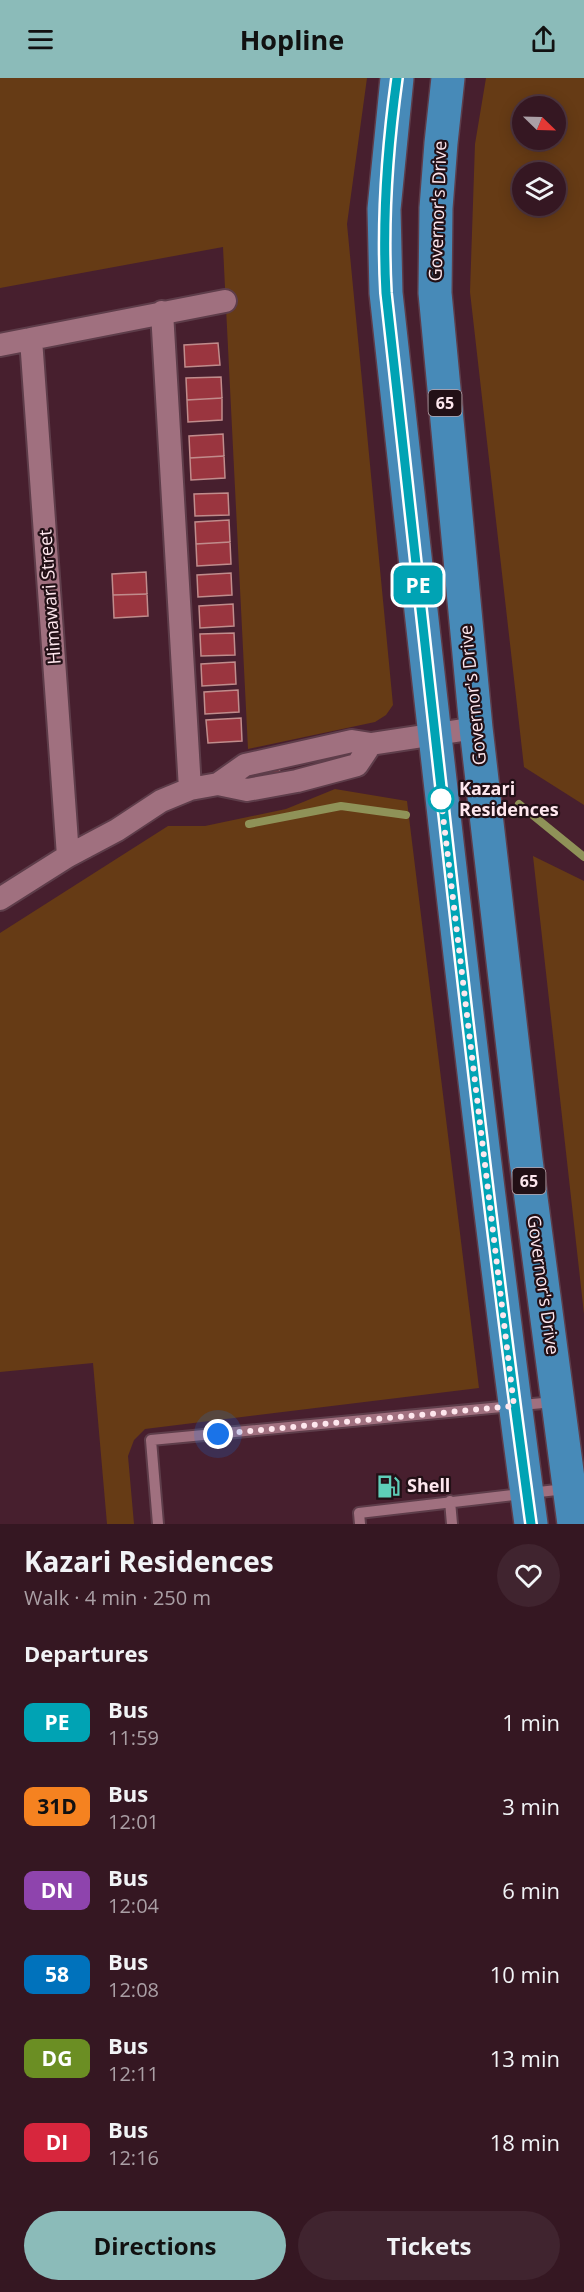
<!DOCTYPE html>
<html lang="en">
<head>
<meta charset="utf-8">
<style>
  :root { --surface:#351722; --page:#40242f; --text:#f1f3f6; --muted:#aa9fa5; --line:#4f3640; --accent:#8bbbb9 }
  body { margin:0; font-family:"Open Sans",sans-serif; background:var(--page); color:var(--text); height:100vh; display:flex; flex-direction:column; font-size:22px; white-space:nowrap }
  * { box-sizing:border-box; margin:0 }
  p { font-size:20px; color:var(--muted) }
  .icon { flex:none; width:33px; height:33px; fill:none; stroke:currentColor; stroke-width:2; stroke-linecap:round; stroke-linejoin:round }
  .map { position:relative; height:1446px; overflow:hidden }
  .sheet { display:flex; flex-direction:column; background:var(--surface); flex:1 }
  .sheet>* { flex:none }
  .badge { padding:0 12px; border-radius:9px; font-size:21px; line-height:39px }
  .needle { width:39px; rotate:113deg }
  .buttons { position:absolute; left:512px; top:18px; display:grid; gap:12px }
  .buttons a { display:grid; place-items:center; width:54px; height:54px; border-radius:50%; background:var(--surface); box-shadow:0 3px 15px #0003,0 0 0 2px var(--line); font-size:30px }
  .you { position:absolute; width:30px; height:30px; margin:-15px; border:4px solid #fff; border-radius:50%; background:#1a73e8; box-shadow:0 0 0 9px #1a73e833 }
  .map>.badge { position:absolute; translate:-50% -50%; box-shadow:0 0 0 3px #fff }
  h2 { padding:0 24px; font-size:22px; line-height:54px }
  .round { display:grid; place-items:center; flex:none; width:63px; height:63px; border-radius:32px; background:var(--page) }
  .overview { display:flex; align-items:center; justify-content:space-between; height:102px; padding:0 24px }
  h1 { font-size:28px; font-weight:700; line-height:45px }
  .cta { display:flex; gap:12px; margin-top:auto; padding:12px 24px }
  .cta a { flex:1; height:69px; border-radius:36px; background:var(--accent); color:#111; font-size:24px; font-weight:700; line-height:69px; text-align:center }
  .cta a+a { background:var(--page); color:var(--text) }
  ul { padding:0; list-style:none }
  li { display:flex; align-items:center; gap:18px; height:84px; padding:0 24px }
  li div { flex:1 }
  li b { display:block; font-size:22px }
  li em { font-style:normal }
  li .badge { min-width:66px; font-weight:700; text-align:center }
  header { display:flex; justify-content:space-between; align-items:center; height:78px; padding:0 24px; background:var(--accent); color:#111; font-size:27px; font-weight:700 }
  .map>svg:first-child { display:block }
  .green { fill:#663b15; fill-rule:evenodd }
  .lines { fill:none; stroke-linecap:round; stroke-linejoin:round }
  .stream { stroke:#8f9258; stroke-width:8 }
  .building { fill:#9a353f; stroke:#c08c8c; stroke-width:1.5 }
  .service-casing { stroke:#5e3d4a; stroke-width:14 }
  .minor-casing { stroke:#5e3d4a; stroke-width:26 }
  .primary-casing { stroke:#5e3d4a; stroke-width:36 }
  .service { stroke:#a0707f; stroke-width:10 }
  .minor { stroke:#a0707f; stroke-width:22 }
  .primary { stroke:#478ab8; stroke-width:33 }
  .line-casing { stroke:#fff; stroke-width:14 }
  .line { stroke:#00a3b4; stroke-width:9 }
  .walk { stroke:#fee7ee; stroke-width:6; stroke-dasharray:0 10.8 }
  .stop-dot { fill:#fff; stroke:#00a3b4; stroke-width:3 }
  .labels { text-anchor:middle; stroke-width:4.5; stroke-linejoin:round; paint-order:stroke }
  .shield { fill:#221016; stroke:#bca6ad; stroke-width:1.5 }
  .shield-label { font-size:16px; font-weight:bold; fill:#fee7ee }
  .street-label { font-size:18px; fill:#fee7ee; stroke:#221016 }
  .stop-label { font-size:18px; font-weight:bold; fill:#fee7ee; stroke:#221016; text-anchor:start }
  .poi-label { font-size:18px; font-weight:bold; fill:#fee7ee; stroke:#221016; text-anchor:start }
</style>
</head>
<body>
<header><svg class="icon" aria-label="menu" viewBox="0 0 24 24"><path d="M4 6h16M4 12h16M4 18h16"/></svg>Hopline<svg class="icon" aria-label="share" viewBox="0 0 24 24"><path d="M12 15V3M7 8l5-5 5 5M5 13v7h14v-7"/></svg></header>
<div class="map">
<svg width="584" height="1446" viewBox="0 0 584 1446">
  <rect width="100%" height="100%" fill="#471f2e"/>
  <path class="green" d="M0,0H367L347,146L393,627L386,637L375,644L248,671L223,169L0,210Z
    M486,0H584V727L524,689L470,214L475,66ZM555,28V62H522V28ZM555,94V128H522V94Z
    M335,711L407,723L479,1310L145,1351L134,1362L128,1378L134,1446H107L93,1285L0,1294V855L168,748H205L286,731Z
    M533,778L584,803V1236Z"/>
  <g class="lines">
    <path class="stream" d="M519,726L584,779
      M249,746L341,728L406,737"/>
  </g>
  <path class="building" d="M218,265L220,287L185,289L184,267Z
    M221,299L222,320L187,322L186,300Z
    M222,320V342L188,344L187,322Z
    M223,356L224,378L190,380L189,358Z
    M224,378L225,400L191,402L190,380Z
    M228,415L229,437L195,438L194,416Z
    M229,442L230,464L196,466L195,444Z
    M230,464L231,486L197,488L196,466Z
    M146,494L147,516L113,517L112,496Z
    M231,495L232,517L198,519L197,497Z
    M147,516L148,538L114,540L113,517Z
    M233,526L234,548L200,550L199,528Z
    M234,555L235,577L201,578L200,556Z
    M235,584L236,606L202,608L201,586Z
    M238,612L239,634L205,636L204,614Z
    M241,640L242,663L208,665L206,642Z
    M279,690L281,700L263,703L261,693Z"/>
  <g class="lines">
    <defs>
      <path id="service" d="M450,1423L452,1446
        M158,1446L151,1362L554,1324
        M360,1446L359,1435L565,1411"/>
      <path id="minor" d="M162,234L190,711
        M31,261L68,778
        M0,267L225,223
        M218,706L245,687L352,663L371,666L476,650
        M0,821L68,778L117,752L161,723L190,711L218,706L247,712L297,703L357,687L371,666"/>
      <path id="primary" d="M397,0L384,131L386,215C431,626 476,1037 531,1446
        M448,0L441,65L436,130L435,215L476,650L526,1082L574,1446"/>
    </defs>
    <use href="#service" class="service-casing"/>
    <use href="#minor" class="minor-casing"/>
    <use href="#primary" class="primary-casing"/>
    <use href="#service" class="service"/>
    <use href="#minor" class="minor"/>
    <use href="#primary" class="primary"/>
  </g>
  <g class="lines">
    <defs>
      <path id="line" d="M397,0C387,72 382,143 386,215C432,626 475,1037 531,1446"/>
    </defs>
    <use href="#line" class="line-casing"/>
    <use href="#line" class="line"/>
    <path class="walk" d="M218,1356L514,1328L441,721"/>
  </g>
  <defs>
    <symbol id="fuel-bare" viewBox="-9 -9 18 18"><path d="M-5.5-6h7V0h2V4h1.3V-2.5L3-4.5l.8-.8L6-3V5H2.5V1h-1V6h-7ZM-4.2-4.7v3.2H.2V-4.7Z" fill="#5eceb8" stroke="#221016" stroke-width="2.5" paint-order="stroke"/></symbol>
  </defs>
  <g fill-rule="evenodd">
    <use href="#fuel-bare" x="372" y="1392" width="33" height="33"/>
  </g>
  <circle class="stop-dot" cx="441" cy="721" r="12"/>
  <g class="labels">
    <g class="shield">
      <rect x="428.5" y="312" width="33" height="26" rx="4.5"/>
      <rect x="512.5" y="1090" width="33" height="26" rx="4.5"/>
    </g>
    <g class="shield-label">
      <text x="445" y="331">65</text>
      <text x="529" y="1109">65</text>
    </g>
    <g class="street-label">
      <text transform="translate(438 133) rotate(-88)" y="6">Governor's Drive</text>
      <text transform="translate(50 519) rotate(-94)" y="6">Himawari Street</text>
      <text transform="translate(473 617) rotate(-96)" y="6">Governor's Drive</text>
      <text transform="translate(543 1207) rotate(82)" y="6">Governor's Drive</text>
    </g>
    <g class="stop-label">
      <text x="459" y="717">Kazari<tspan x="459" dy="21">Residences</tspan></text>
    </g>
    <g class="poi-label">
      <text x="407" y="1414">Shell</text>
    </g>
  </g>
</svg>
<div class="buttons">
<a><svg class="needle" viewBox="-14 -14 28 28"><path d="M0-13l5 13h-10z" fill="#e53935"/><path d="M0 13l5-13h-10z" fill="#aa9fa5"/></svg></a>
<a><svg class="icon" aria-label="layers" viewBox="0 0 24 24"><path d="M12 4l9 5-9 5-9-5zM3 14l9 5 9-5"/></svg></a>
</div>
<div class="you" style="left:218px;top:1356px"></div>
<b class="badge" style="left:418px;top:507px;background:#00a3b4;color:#fff">PE</b>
</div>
<section class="sheet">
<div class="overview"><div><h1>Kazari Residences</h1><p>Walk · 4 min · 250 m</p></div><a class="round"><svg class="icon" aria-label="heart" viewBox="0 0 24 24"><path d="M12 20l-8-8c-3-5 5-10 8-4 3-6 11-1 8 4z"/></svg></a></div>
<h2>Departures</h2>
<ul>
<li><span class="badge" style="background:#00a3b4;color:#fff">PE</span><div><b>Bus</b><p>11:59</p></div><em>1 min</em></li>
<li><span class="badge" style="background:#f58220;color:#111">31D</span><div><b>Bus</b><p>12:01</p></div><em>3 min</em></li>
<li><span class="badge" style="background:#8e44ad;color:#fff">DN</span><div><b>Bus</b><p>12:04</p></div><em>6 min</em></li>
<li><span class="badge" style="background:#0072bc;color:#fff">58</span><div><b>Bus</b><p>12:08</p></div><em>10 min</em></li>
<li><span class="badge" style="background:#6b8e23;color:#fff">DG</span><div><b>Bus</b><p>12:11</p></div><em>13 min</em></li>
<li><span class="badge" style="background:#d7263d;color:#fff">DI</span><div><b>Bus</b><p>12:16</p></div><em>18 min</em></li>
</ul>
<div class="cta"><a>Directions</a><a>Tickets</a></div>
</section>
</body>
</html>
